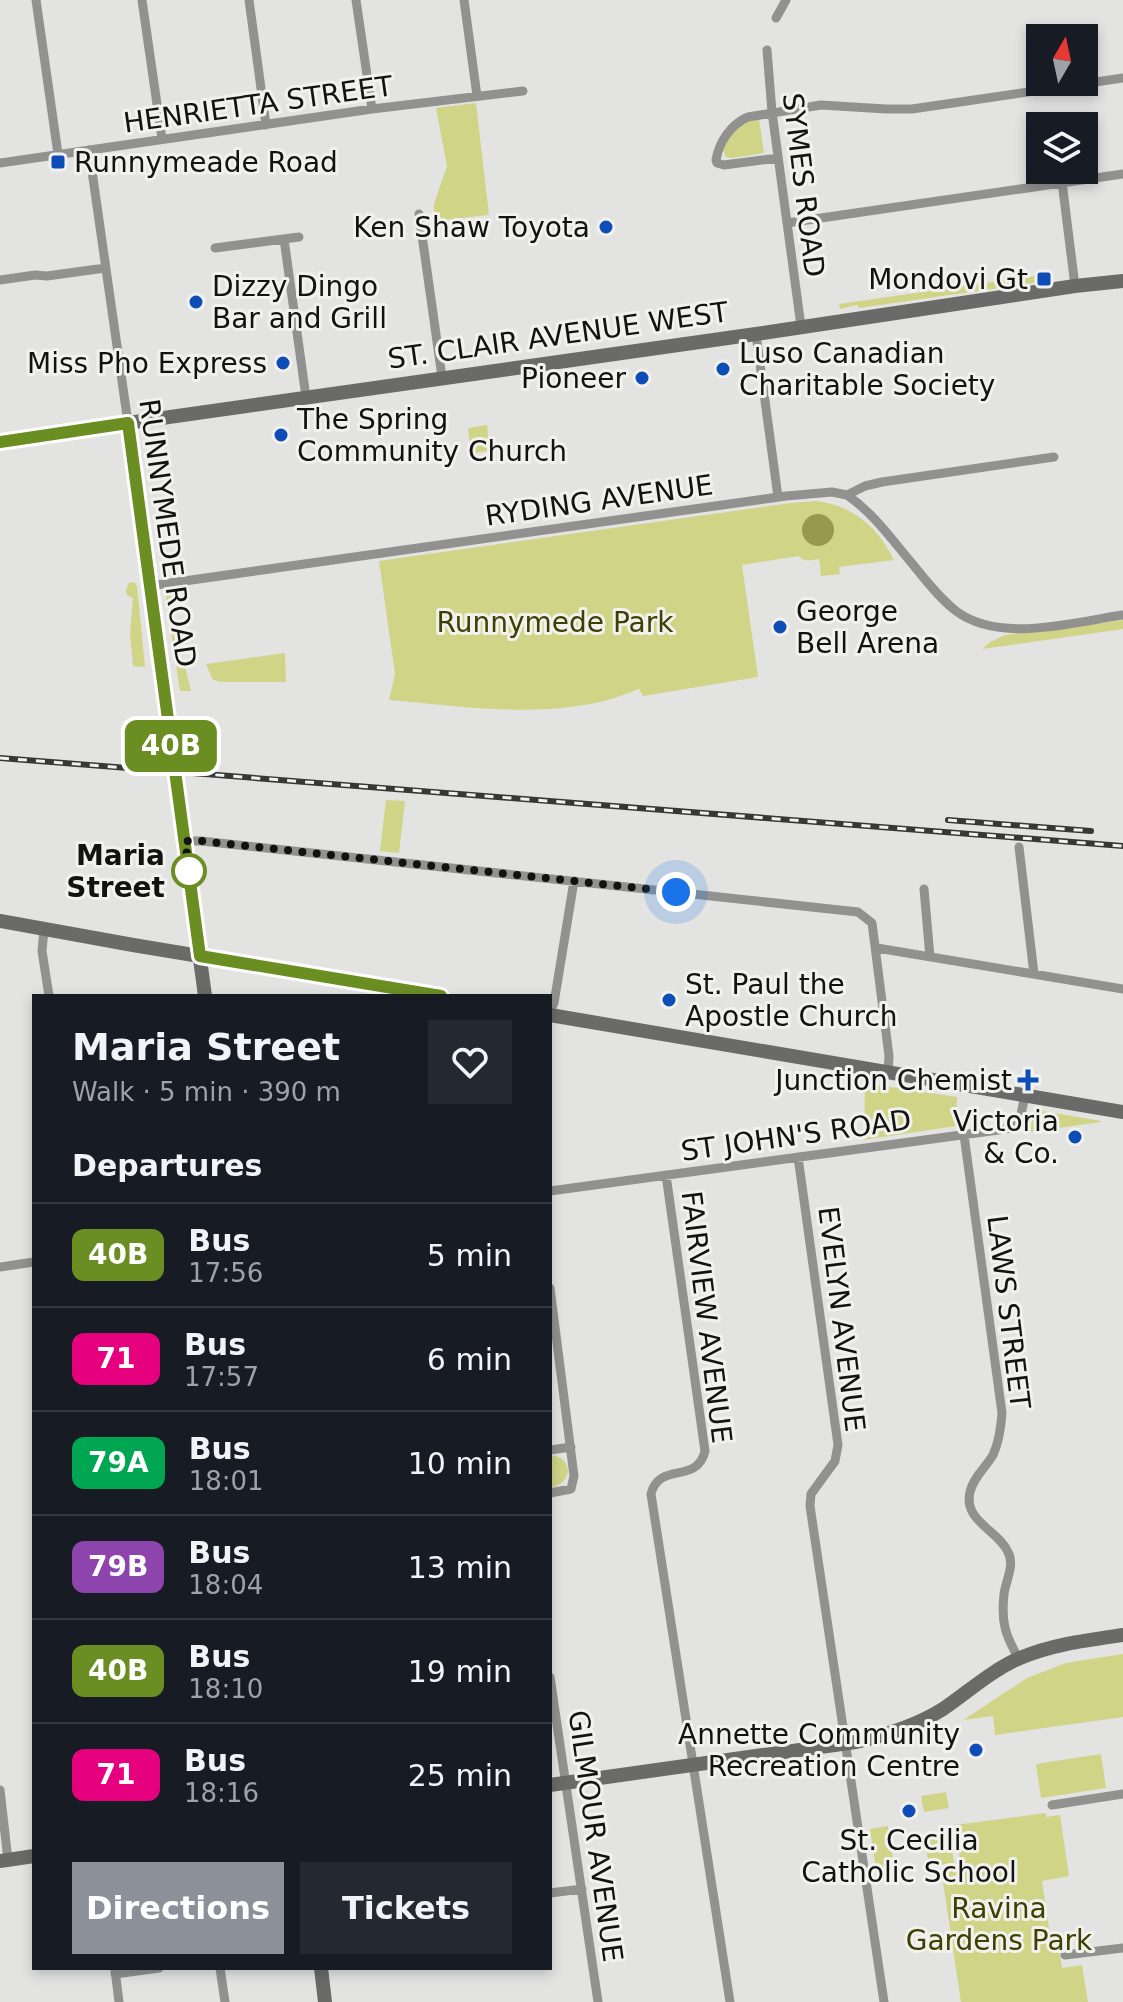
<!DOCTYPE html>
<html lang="en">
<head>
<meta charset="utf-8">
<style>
  :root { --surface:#171b24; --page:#242831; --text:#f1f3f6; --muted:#9ea1a6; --line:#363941; --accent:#8c9099 }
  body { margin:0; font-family:"DejaVu Sans",sans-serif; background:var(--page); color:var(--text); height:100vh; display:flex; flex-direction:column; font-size:30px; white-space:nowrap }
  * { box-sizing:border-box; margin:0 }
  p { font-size:26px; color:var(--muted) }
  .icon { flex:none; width:44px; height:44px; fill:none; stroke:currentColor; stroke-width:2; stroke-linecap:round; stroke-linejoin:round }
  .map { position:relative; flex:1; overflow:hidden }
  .details { position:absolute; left:32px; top:994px; width:520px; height:976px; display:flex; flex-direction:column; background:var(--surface); border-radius:0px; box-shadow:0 4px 12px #0003 }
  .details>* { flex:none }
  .badge { padding:0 16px; border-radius:12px; font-size:28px; line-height:52px }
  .needle { width:52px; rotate:9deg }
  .tools { position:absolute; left:1026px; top:24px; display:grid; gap:16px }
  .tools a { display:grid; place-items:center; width:72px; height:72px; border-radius:0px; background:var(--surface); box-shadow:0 4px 12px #0003; font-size:40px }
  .you { position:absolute; width:40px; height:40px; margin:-20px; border:6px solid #fff; border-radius:50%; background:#1a73e8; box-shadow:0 0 0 12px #1a73e833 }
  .map>.badge { position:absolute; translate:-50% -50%; box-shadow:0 0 0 4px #fff }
  h2 { padding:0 40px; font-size:30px; line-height:72px }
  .round { display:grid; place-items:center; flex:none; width:84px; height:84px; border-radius:0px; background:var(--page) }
  .overview { display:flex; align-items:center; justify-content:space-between; height:136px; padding:0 40px }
  h1 { font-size:38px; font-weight:700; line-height:60px }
  .cta { display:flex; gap:16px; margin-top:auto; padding:16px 40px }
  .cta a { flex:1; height:92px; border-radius:0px; background:var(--accent); color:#fff; font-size:32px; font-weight:700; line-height:92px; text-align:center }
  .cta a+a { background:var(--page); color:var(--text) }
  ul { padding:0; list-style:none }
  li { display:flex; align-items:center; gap:24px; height:104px; padding:0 40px; border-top:2px solid var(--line) }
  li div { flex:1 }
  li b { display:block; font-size:30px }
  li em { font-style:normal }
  li .badge { min-width:88px; font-weight:700; text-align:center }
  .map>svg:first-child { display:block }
  .green { fill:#d0d487 }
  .water { fill:#979a4e }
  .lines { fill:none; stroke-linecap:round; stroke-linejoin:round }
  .secondary-tunnel { stroke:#c4c4c2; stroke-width:14; stroke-dasharray:14 7; stroke-linecap:butt }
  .street { stroke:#919190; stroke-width:9 }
  .secondary { stroke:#6a6a68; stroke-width:14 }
  .rail-casing { stroke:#373836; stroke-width:6 }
  .rail { stroke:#f1f1ee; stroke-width:3; stroke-dasharray:9; stroke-linecap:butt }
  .line-casing { stroke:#fff; stroke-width:18 }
  .line { stroke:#6b8e23; stroke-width:12 }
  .walk { stroke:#121211; stroke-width:8; stroke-dasharray:0 14.4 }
  .poi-dot { fill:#0e4db8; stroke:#f1f1ee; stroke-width:3 }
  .stop-dot { fill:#fff; stroke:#6b8e23; stroke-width:4 }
  .labels { text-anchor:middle; stroke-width:6; stroke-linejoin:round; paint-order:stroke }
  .street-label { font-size:28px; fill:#121211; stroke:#f1f1ee }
  .poi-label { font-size:28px; fill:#121211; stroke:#f1f1ee; text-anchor:end }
  .park-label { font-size:28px; fill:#3e3f01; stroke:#f1f1ee }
  .stop-label { font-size:28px; font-weight:bold; fill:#121211; stroke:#f1f1ee; text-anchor:end }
</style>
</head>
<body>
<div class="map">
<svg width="1123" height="2002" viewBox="0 0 1123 2002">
  <rect width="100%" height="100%" fill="#e3e4e1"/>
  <path class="green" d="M476,103L489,215L434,221V204L447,166L436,108Z
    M759,119L764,153L732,158L726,157L723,149C733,130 739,123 759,119Z
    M1040,275V282L859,308L857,305L840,309L839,304Z
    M487,425L490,451L471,453L468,428Z
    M816,501C852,505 878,527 894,560L839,567L840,574L821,576L819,559C811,560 804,563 799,556L742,565L758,677L643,696L639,689C627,693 616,698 604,701C535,718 459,706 389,700L395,674L379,561L791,503Z
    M130,582L135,583L137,586L145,667L133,666L130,634L133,598L128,596L126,592L128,584Z
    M171,593L178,651L185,666L191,691H180L166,599L167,595Z
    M1123,620V629L982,649L990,642L1005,635Z
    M285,653L286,682H221L213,680L206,664Z
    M386,800L405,801L399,853L380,851Z
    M865,1083L957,1097L956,1126L864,1140Z
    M1037,1110L1101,1121V1122L1030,1132L1033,1112Z
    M550,1455C575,1458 573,1483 550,1488Z
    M1123,1654V1717L995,1735L993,1716L963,1720L1027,1678L1066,1663Z
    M1101,1754L1106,1788L1041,1798L1036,1764Z
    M946,1792L949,1808L924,1812L921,1796Z
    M1046,1813V1817L1060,1815L1069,1876L1042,1881L1051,1942L1058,1941L1062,1968L1082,1965L1088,2002H961L941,1869L961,1866L955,1825Z
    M888,1826L894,1866L876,1869L870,1829Z
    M950,1836L954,1863L929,1866L925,1840Z"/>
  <path class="water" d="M802 530a16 16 0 1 1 32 0a16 16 0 1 1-32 0Z"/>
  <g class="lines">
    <path class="secondary-tunnel" d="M163,686L176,781"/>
    <path class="street" d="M36,0L58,154
      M142,0L162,139
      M249,0L266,125
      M356,0L372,109
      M464,0L477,96
      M776,18L786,0
      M767,50L772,112L801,326
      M89,150L128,423
      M778,158L724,165L717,163L716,160C719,142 731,124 748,117L821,105L886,109H912L1123,78
      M0,163L372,109L523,91
      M1062,182L1075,286
      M419,214L442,377
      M787,223L1123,174
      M284,239L306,397
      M215,248L299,237
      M0,280L35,275L47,276L105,268
      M756,334L778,497
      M847,495C873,513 890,537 910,561C924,578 938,597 956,611C1000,644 1073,622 1123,615
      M149,586L786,496L832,492L847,495L865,486L882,482L1054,457
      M185,841H201L858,912L872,923L889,1056L888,1073
      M1019,847L1034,974
      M924,889L930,957
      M44,929L42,951L49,996
      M877,948L1123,989
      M550,1010L554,1003L574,881
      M964,1135L1002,1413C1001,1427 999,1442 993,1455C986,1467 973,1478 970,1492C963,1521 998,1530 1008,1552C1015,1565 1006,1580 1004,1594C1001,1622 1005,1635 1019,1659
      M798,1157L838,1445L835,1461L811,1494L810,1506L884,2002
      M666,1175L705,1451C697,1485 659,1461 651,1494L730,2002
      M550,1191L1013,1128L1019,1123L1025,1096
      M0,1267L34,1262
      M550,1288L574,1476L571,1489L550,1493
      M550,1450L571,1447
      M550,1677L598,2002
      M0,1790L8,1860
      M1052,1805L1123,1794
      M550,1893L582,1889
      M1065,1955L1123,1948
      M220,1968L225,2002
      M115,1970L119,2002
      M115,1974L159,1968"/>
    <path class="secondary" d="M128,423L163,686
      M0,441L756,334L1075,286L1123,281
      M176,781L205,996
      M0,921L133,945L441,996
      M550,1015L1123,1112
      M550,1785L856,1742C887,1735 916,1726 943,1709C968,1692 992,1670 1020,1658C1053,1644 1088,1640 1123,1635
      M0,1861L34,1856
      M321,1968L325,2002"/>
    <defs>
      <path id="rail" d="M0,758L1123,846
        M948,820L1091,831"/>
    </defs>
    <use href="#rail" class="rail-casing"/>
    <use href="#rail" class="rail"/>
  </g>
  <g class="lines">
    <defs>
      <path id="line" d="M0,442L128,423L200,956L441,996"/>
    </defs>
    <use href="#line" class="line-casing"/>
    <use href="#line" class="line"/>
    <path class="walk" d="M189,871L190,876L185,841H201L676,892"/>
  </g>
  <g class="poi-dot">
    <rect x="50" y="154" width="16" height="16" rx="4"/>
    <circle cx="606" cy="227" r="8"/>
    <rect x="1036" y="271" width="16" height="16" rx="4"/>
    <circle cx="196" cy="302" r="8"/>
    <circle cx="283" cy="363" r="8"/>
    <circle cx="723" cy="369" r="8"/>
    <circle cx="642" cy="378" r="8"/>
    <circle cx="281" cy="435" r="8"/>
    <circle cx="780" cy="627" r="8"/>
    <circle cx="669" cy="1000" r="8"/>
    <path d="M1024 1068h8v8h8v8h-8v8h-8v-8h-8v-8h8z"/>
    <circle cx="1075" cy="1137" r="8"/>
    <circle cx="976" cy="1750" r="8"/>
    <circle cx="909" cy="1811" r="8"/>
  </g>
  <circle class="stop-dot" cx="189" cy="871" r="16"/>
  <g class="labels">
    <g class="street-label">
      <text transform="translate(258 104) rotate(-8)" y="10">HENRIETTA STREET</text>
      <text transform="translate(804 185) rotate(83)" y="10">SYMES ROAD</text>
      <text transform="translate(558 335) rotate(-8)" y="10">ST. CLAIR AVENUE WEST</text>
      <text transform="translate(599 500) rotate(-8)" y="10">RYDING AVENUE</text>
      <text transform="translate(168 533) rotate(82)" y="10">RUNNYMEDE ROAD</text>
      <text transform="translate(796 1135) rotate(-8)" y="10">ST JOHN'S ROAD</text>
      <text transform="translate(1009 1312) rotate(83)" y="10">LAWS STREET</text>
      <text transform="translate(707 1317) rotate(83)" y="10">FAIRVIEW AVENUE</text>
      <text transform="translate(842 1319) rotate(83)" y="10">EVELYN AVENUE</text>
      <text transform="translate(596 1836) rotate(82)" y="10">GILMOUR AVENUE</text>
    </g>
    <g class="poi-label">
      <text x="74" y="172" text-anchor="start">Runnymeade Road</text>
      <text x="590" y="237">Ken Shaw Toyota</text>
      <text x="1028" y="289">Mondovi Gt</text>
      <text x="212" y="296" text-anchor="start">Dizzy Dingo<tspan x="212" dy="32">Bar and Grill</tspan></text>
      <text x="739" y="363" text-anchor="start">Luso Canadian<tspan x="739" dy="32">Charitable Society</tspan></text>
      <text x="267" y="373">Miss Pho Express</text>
      <text x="626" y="388">Pioneer</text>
      <text x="297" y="429" text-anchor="start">The Spring<tspan x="297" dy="32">Community Church</tspan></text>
      <text x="796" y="621" text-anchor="start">George<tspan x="796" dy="32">Bell Arena</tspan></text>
      <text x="685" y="994" text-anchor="start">St. Paul the<tspan x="685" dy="32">Apostle Church</tspan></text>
      <text x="1012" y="1090">Junction Chemist</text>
      <text x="1059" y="1131">Victoria<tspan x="1059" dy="32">&amp; Co.</tspan></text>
      <text x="960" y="1744">Annette Community<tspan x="960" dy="32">Recreation Centre</tspan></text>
      <text x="909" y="1850" text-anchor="middle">St. Cecilia<tspan x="909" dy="32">Catholic School</tspan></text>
    </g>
    <g class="park-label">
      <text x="555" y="632">Runnymede Park</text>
      <text x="999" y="1918">Ravina<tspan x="999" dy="32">Gardens Park</tspan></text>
    </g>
    <g class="stop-label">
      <text x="165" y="865">Maria<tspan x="165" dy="32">Street</tspan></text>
    </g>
  </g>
</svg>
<div class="tools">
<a><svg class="needle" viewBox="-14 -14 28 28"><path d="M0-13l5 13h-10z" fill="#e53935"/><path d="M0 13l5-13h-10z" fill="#9ea1a6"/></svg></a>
<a><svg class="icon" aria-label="layers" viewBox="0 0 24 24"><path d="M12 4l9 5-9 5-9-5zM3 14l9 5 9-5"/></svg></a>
</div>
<div class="you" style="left:676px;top:892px"></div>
<b class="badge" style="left:171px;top:746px;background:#6b8e23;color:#fff">40B</b>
<section class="details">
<div class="overview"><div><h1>Maria Street</h1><p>Walk · 5 min · 390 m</p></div><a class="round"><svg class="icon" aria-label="heart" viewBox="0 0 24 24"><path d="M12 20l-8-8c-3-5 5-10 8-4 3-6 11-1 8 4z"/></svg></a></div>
<h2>Departures</h2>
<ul>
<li><span class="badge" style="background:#6b8e23;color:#fff">40B</span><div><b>Bus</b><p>17:56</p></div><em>5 min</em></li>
<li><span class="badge" style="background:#e6007e;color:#fff">71</span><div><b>Bus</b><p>17:57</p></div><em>6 min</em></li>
<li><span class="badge" style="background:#00a651;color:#fff">79A</span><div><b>Bus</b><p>18:01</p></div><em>10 min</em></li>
<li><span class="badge" style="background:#8e44ad;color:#fff">79B</span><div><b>Bus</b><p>18:04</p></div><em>13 min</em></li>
<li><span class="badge" style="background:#6b8e23;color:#fff">40B</span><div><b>Bus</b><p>18:10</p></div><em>19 min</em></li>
<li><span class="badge" style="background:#e6007e;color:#fff">71</span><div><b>Bus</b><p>18:16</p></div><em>25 min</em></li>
</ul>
<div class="cta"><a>Directions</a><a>Tickets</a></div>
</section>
</div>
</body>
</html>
